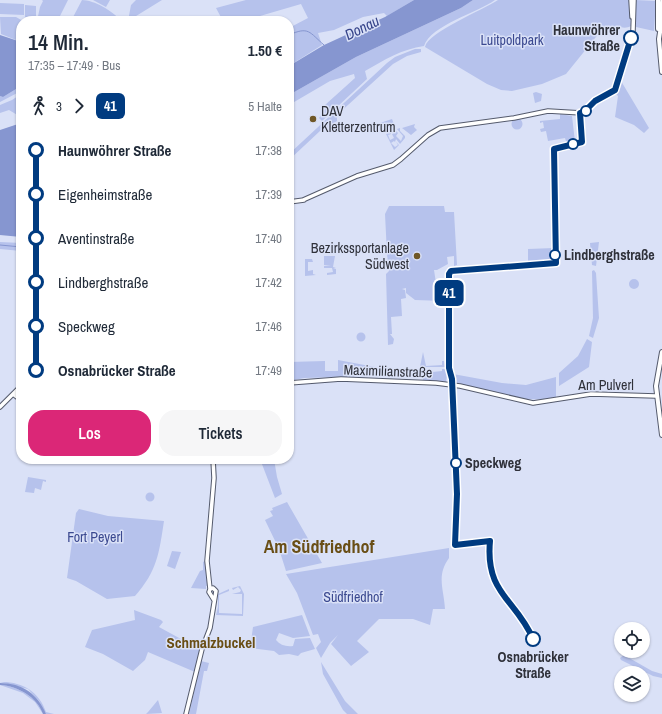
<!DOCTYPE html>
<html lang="de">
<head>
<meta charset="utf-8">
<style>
  :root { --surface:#fff; --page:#f6f6f7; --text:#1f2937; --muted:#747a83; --accent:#db2777 }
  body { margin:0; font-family:"Archivo Narrow",sans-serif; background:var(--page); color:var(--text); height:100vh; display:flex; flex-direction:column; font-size:15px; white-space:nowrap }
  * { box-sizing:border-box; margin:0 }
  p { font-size:13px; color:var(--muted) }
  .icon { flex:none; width:22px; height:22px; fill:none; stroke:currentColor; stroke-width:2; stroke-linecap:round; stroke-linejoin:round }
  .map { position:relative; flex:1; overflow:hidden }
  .details { position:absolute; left:16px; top:16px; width:278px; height:448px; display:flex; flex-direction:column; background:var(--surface); border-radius:16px; box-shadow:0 1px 3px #0004 }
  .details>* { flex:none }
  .badge { padding:0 8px; border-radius:6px; font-size:14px; line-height:26px }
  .buttons { position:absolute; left:614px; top:622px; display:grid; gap:8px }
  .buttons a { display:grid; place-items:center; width:36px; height:36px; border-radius:50%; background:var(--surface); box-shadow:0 1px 3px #0004; font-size:20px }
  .map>.badge { position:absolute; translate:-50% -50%; box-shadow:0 0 0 2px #fff }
  .legs { display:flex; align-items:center; gap:6px; height:44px; padding:0 12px; font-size:13px }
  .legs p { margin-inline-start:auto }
  .headline { display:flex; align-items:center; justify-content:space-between; height:68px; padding:0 12px }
  h1 { font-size:22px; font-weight:600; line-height:30px }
  .action { display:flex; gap:8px; margin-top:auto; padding:8px 12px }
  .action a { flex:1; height:46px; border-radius:16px; background:var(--accent); color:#fff; font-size:16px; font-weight:600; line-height:46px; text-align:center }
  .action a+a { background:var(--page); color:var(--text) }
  ul { padding:0 12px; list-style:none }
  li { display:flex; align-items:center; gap:14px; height:44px; font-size:15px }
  li i { display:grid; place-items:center; width:6px; height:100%; margin:0 5px; background:currentColor }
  li i::after { content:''; width:10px; height:10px; margin:-5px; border:3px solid; border-radius:50%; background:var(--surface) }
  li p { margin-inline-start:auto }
  li:first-child i { background:linear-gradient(#0000 50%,currentColor 0) }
  li:last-child i { background:linear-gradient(currentColor 50%,#0000 0) }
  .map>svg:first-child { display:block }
  .green { fill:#b6c2ec }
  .water { fill:#8696d0 }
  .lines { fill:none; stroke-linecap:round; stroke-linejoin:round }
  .stream { stroke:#8696d0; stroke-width:1 }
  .secondary-casing { stroke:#545a6c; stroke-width:5.5 }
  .primary-casing { stroke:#545a6c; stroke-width:6 }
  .secondary { stroke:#fff; stroke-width:3.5 }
  .primary { stroke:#fff; stroke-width:4 }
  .line-1-casing { stroke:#fff; stroke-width:9 }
  .line-1 { stroke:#003b80; stroke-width:6 }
  .stop-1-dot { fill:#fff; stroke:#003b80; stroke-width:2 }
  .poi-dot { fill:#6f5727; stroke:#dae1f7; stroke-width:1.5 }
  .labels { text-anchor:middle; stroke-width:3; stroke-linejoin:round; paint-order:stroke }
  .stop-label { font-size:14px; font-weight:bold; fill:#2f313a; stroke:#dae1f7; text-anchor:start }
  .park-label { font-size:14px; fill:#3b4990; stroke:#dae1f7 }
  .poi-label { font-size:14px; fill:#2f313a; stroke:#dae1f7; text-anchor:start }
  .street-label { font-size:14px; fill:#2f313a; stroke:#dae1f7 }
  .water-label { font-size:15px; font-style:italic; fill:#36448a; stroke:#dae1f7 }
  .neighbourhood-label { font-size:15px; font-weight:bold; fill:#694e15; stroke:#dae1f7 }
  .district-label { font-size:18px; font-weight:bold; fill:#694e15; stroke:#dae1f7 }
</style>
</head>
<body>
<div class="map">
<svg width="662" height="714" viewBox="0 0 662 714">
  <rect width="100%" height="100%" fill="#dae1f7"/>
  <path class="green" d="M42,0H68L59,18L37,21L40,7L43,1Z
    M82,0C94,0 113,11 121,21H71Z
    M93,0H110L106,7Z
    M136,0H162L128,21L131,5Z
    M246,0H414L387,16L384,13L363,17L334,30L318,33L322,45L289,66V28L308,18L301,4L260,16L263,21H223L216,8Z
    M473,0H495C477,13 431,25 424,46C402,49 384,60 365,71L367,79L322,121L319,118L325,109V105L355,78L354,74L330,81L289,105V95L356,57L461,8Z
    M498,0H629L631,26C623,31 613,23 604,27L566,74L542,84L512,91L501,90L487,84L425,47C428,32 483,10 498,0Z
    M635,0L656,1L654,31L636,27Z
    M0,3L24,4V15L0,14Z
    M25,5L36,6V17H25Z
    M0,17H16L23,21H21V42L1,34Z
    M415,49H421V52L407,56L393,64L337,115V121L320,131L289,160V154L387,63L395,57Z
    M621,81L649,128L644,133L634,125L615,117L618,96L615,93L620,86Z
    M21,86V91L0,102V96L3,97Z
    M536,92L542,94L541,101L535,103L533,93Z
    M21,94V115L19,116L9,110L0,113V105L12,100Z
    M560,114L572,116L575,142L567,145L565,138L548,141L546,131L541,132L540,129L544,128L543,122L540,123V121L560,119Z
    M511.5 124a5.5 5.5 0 1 1 11 0a5.5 5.5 0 1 1-11 0Z
    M392,119L395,127L380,132L377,124Z
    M415,124L414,127L417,130L411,135L402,128Z
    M400,128V131L405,136V138L400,144L396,139L395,142L394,141L391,143L395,147L398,145L396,142L399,145L394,150L386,134L391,132V134L388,135L390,140L394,138L392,134L396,131L398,133L396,136L401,141L403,136L397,129Z
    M389,206H444L445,212H454L457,265L454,266V256L447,257L448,264L437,270H434L438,296L442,300L446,298V273H448V298L445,301L415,300L406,293V288L402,289L405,290L406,298L401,299L402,316L391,317L392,334H390L394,339L393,344L388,345L386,274L389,271L387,254L385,214Z
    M0,242L21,243V251L0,249Z
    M599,242L596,266L592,265L590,243Z
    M554,248L553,261L528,262V249Z
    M324,256H335L333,267H336L333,268L336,269V274L327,275V273L333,272L332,268H324V266L331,265H324Z
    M305,259H312L313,262H308V271L313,270V274L316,275L305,276Z
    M594,270L596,273L599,318L593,338L589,336L593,318L592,271Z
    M629 284a5 5 0 1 1 10 0a5 5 0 1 1-10 0Z
    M356.5 337a4.5 4.5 0 1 1 9 0a4.5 4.5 0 1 1-9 0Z
    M587,339L592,342L589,367L559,386V373L578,356Z
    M423,352L426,366L442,365V361H444L445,367H420Z
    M338,360L375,367L374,373L371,376L304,378L289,381V362L325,361V371H338Z
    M381,367L409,370L410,371L406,374L393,373L380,375L379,368Z
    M442,369H445L447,375L446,382L423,380V373L442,371Z
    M453,374L502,383L526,385L556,377V397C522,405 489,390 456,383Z
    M260,459H274L277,477L282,494L275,498Z
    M28,477L46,480V482L43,481L41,490L35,488L34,493L25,492Z
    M145.5 497a4.5 4.5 0 1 1 9 0a4.5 4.5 0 1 1-9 0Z
    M287,502L322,563L286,571L279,549L265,520L273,516L270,511L273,510L272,508Z
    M79,509L108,516L164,521C159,554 157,571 135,596L107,599L76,581L67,578L76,513Z
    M449,548V558C436,576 444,589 445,609H433L430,625L413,619H379L357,641L369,652L351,666L331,644L338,635L330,643L321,658L316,648L321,642L318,634L313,635L297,593L286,574Z
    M172,551L181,552L175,569L167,566Z
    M205,561L209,585L206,586V589L191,588L200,571L203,570V562Z
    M240,586L244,594L243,616L216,615L218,607V594L229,589V591L219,595V613L242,614V594H232L240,592L241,590L238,587L233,590L232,588Z
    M134,610L161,620L163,622L159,627L201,650L195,672L148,652L145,660L133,671L103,654L85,647L92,630L135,620Z
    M302,615L310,636L293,638L279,633L276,640C280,645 286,647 293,646L295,639L310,638L315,649L301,653L298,656L289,654L279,655L274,651L250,648L253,627Z
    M624,655L652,671L662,674V678L653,676L621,660L620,658Z
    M201,661L209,663L207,671H204L196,714H189Z
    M321,662L345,701L358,714H347L343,710L323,674Z
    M0,682C21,681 39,691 46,712L54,714H46L39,701L28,689Z
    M0,685C18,686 37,697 43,714L35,702L23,693Z
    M158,700L162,713L146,714L148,712Z"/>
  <path class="water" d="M414,0H473L461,8L356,57L289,95V66L324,45L385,17Z
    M0,35L21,42V86L3,97L0,96Z
    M21,123V237L0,235V130Z
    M0,683C22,683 38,694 46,714H43C37,697 18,686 0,685Z"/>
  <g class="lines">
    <path class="stream" d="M289,35C309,26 309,32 324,45
      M0,245L21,247"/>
    <defs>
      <path id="secondary" d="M631,0L632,17
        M660,20L662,0
        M303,200L357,176L393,165L401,159L428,135L440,128L514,118L548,111L582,113L595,101L613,92L617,86L633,31L634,0
        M289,202L304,200
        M289,383L341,379L436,383L460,386L533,403L591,394L656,396
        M16,392L21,397
        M13,394L21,400
        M0,407L21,386
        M210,589L207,561L214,478L213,459
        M210,589L209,592L214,600
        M186,714L202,649L210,628L216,591L213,588L210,589"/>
      <path id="primary" d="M658,0V29
        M662,19L659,39L662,72
        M662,352L656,386L662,435"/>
    </defs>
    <use href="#secondary" class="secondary-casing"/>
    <use href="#primary" class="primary-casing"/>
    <use href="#secondary" class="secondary"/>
    <use href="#primary" class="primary"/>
  </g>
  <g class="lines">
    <defs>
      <path id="line-1" d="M533,639C516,599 485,594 490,541L455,545L457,494L452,379L449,368V274L451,271L556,263L554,149L582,142L580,113L585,111L595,101L615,90L631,38"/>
    </defs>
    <use href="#line-1" class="line-1-casing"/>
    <use href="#line-1" class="line-1"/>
  </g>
  <g class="stop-1-dot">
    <circle cx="631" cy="38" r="7"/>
    <circle cx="586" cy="111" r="5"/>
    <circle cx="573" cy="144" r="5"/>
    <circle cx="555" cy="255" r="5"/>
    <circle cx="456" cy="463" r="5"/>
    <circle cx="533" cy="639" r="7"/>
  </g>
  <g class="poi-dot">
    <circle cx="313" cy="119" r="4"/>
    <circle cx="417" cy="256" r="4"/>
  </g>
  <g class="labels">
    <g class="stop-label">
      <text x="620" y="35" text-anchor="end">Haunwöhrer<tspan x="620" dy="16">Straße</tspan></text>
      <text x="564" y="260">Lindberghstraße</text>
      <text x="465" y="468">Speckweg</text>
      <text x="533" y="662" text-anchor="middle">Osnabrücker<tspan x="533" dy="16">Straße</tspan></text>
    </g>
    <g class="park-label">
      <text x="512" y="45">Luitpoldpark</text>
      <text x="95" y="542">Fort Peyerl</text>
      <text x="353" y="602">Südfriedhof</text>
    </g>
    <g class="poi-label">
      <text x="321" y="116">DAV<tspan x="321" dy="16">Kletterzentrum</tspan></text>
      <text x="409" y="253" text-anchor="end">Bezirkssportanlage<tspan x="409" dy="16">Südwest</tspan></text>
    </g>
    <g class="street-label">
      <text transform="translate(388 371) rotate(2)" y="5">Maximilianstraße</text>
      <text x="606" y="390">Am Pulverl</text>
    </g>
    <g class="water-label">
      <text transform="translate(362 28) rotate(-26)" y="5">Donau</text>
    </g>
    <g class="neighbourhood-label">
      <text x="211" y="648">Schmalzbuckel</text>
    </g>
    <g class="district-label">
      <text x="319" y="553">Am Südfriedhof</text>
    </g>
  </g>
</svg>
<div class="buttons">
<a><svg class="icon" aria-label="locate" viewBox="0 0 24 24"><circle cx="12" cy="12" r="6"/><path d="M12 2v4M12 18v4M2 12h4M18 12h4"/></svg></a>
<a><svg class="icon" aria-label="layers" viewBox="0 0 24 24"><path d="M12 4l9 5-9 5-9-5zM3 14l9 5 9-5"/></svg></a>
</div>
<b class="badge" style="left:449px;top:293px;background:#003b80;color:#fff">41</b>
<section class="details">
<div class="headline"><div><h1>14 Min.</h1><p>17:35 – 17:49 · Bus</p></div><b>1.50 €</b></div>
<div class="legs"><svg class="icon" aria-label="walk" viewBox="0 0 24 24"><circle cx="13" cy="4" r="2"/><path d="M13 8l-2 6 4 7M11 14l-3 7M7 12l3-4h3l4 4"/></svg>3<svg class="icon" aria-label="forward" viewBox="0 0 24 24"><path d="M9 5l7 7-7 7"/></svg><b class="badge" style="background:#003b80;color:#fff">41</b><p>5 Halte</p></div>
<ul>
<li><i style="color:#003b80"></i><b>Haunwöhrer Straße</b><p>17:38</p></li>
<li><i style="color:#003b80"></i><span>Eigenheimstraße</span><p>17:39</p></li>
<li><i style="color:#003b80"></i><span>Aventinstraße</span><p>17:40</p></li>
<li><i style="color:#003b80"></i><span>Lindberghstraße</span><p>17:42</p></li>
<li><i style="color:#003b80"></i><span>Speckweg</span><p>17:46</p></li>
<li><i style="color:#003b80"></i><b>Osnabrücker Straße</b><p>17:49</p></li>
</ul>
<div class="action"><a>Los</a><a>Tickets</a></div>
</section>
</div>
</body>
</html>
